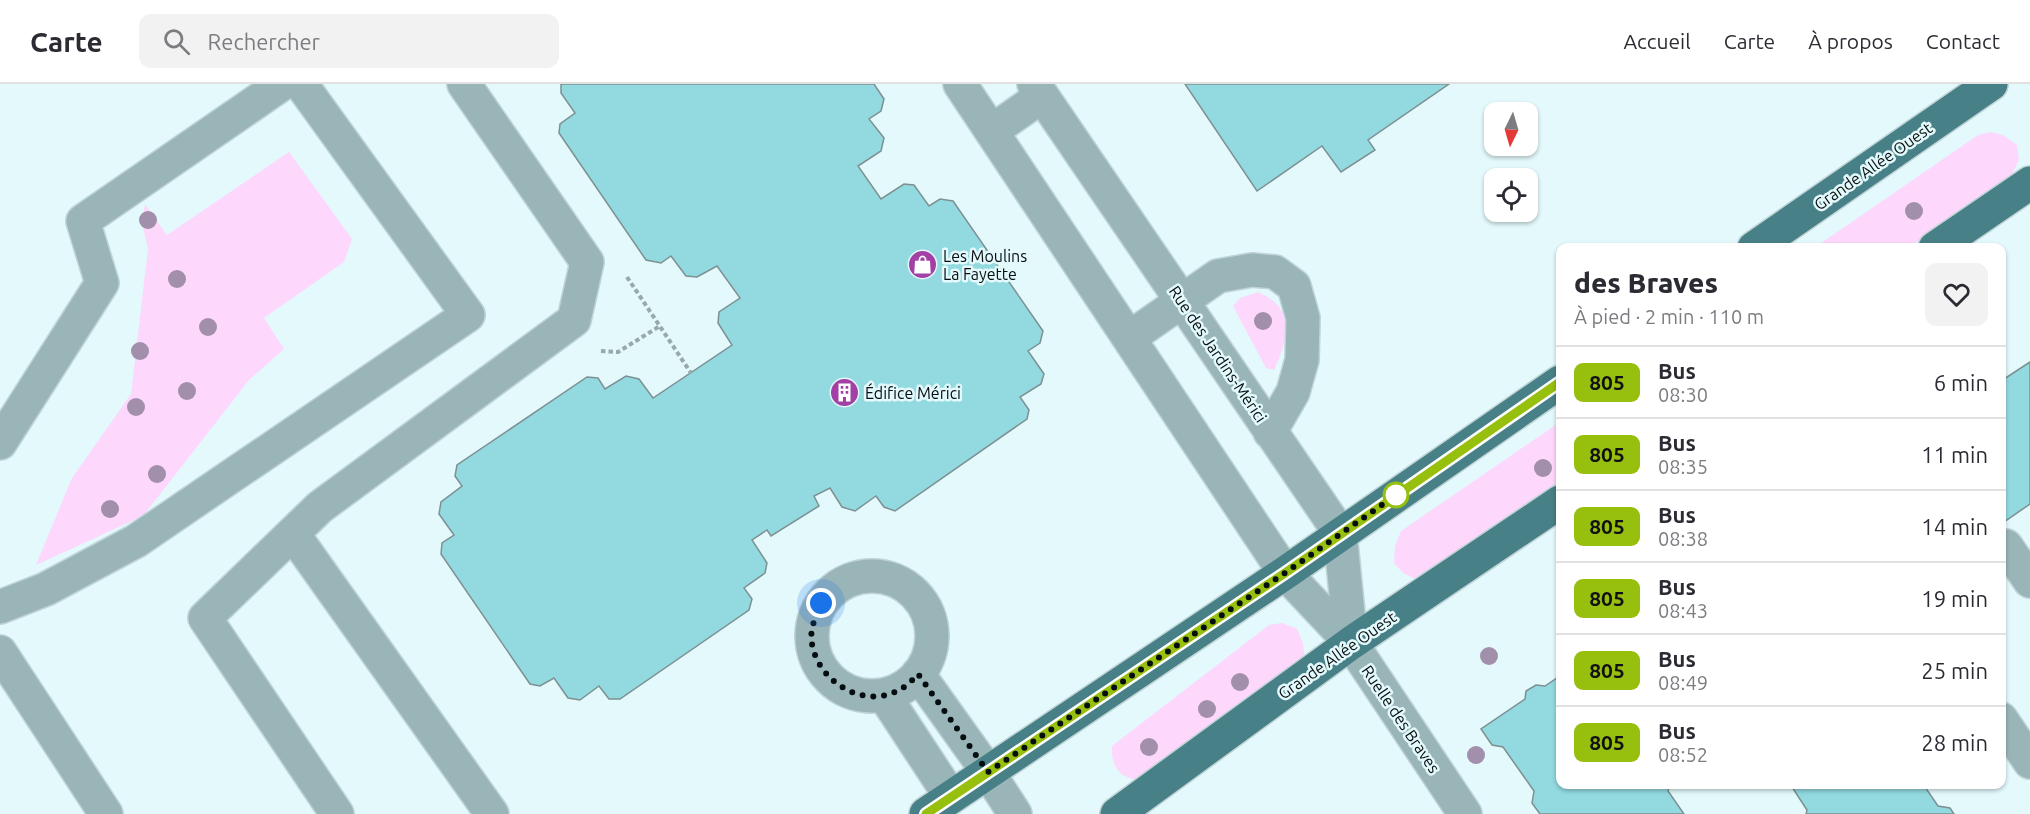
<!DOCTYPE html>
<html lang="fr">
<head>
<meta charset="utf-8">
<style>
  :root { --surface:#fff; --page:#f2f2f3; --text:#2b2b33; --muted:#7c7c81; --line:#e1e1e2 }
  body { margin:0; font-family:Ubuntu,sans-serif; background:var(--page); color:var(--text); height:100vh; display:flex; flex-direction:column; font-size:22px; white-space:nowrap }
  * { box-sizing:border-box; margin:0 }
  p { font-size:20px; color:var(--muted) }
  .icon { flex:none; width:33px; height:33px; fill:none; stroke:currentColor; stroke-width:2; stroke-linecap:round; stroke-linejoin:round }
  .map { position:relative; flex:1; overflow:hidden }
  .sheet { position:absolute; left:1556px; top:159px; width:450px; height:546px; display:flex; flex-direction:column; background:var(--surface); border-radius:12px; box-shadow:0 2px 4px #0004 }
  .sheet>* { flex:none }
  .badge { padding:0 12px; border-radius:9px; font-size:21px; line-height:39px }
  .needle { width:39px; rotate:185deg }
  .buttons { position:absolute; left:1484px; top:18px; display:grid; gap:12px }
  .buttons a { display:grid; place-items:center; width:54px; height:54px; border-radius:12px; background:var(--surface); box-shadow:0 2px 4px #0004; font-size:30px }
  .you { position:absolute; width:30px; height:30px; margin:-15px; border:4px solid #fff; border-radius:50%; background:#1a73e8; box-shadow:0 0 0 9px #1a73e833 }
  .map>.badge { position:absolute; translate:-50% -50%; box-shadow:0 0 0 3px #fff }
  .round { display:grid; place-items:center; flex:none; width:63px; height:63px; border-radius:12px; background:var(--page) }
  .summary { display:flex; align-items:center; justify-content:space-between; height:102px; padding:0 18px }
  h1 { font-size:28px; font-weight:800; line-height:45px }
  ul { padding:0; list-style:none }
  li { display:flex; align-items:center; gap:18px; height:72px; padding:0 18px; border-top:2px solid var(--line) }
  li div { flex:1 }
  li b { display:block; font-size:22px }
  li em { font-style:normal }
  li .badge { min-width:66px; font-weight:700; text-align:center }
  header { display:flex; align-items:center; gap:36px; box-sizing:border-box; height:84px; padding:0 30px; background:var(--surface); border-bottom:2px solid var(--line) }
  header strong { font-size:28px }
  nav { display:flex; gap:33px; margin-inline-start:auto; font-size:21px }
  .search { width:420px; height:54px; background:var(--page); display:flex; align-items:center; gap:15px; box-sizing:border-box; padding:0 21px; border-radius:12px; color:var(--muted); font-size:22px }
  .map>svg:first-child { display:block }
  .green { fill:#fed7fd }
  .building { fill:#92d9e0; stroke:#7d9193; stroke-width:1.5 }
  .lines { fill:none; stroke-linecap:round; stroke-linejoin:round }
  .minor-casing { stroke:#c0d3d6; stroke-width:36 }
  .major-casing { stroke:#c0d3d6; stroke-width:36 }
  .path { stroke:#98a9ab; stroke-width:4; stroke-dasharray:4.5 3; stroke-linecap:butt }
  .minor { stroke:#99b5b8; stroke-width:33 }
  .major { stroke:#478086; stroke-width:33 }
  .tree { fill:#a18fac }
  .line-casing { stroke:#fff; stroke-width:14 }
  .line { stroke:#97bf0d; stroke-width:9 }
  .walk { stroke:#070e0f; stroke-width:6; stroke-dasharray:0 10.8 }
  .stop-dot { fill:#fff; stroke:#97bf0d; stroke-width:3 }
  .labels { text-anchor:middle; stroke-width:5; stroke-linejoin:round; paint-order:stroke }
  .street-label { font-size:16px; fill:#070e0f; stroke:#e3f9fc }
  .poi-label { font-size:16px; fill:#070e0f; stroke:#e3f9fc; text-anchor:start }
</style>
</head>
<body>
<header>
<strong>Carte</strong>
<div class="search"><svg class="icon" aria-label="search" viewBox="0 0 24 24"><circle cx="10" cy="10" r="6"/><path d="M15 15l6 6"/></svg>Rechercher</div>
<nav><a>Accueil</a><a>Carte</a><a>À propos</a><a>Contact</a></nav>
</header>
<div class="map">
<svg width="2030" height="730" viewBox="0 0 2030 730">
  <rect width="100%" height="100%" fill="#e3f9fc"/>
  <path class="green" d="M1991,48L2003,51L2017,61L2019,76L2010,94L1909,163L1814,164L1978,51Z
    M289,68L352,155L344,178L264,234L284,265L249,296L143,432L36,481L72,394L131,310L148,165L142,139L145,120L167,151Z
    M1258,208C1297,225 1288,254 1274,286L1266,284L1233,222L1240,214Z
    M1560,338V404L1417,496L1403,489L1394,479L1395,462L1401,447Z
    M1282,539L1297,545L1303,559L1305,576L1143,697C1121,694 1111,686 1112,662L1269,541Z"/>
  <path class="building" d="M561,0H874L884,15L881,27L869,35L884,54L881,67L858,82L881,115L904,100L914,101L929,122L940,115L953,117L1043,247L1040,259L1028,267L1044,290L1041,300L1020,313L1029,326L1027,335L895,427L884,423L876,412L855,427L842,423L830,404L814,412L819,422L771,452L767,446L752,456L767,479L765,489L744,504L752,515L749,526L620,615H609L599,602L580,616L568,614L554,594L540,602L530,600L441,470L442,459L454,451L439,430L441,418L462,402L455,392L457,381L587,293L598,294L605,305L626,292L639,295L653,314L732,261L718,239L719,228L740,214L717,182L697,193L686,192L671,172L661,179L646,176L559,49L560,40L575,29L561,9Z
    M1185,0H1449L1368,56L1375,66L1341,88L1322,62L1257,107Z
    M2030,278V420L2001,440V297Z
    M1560,592V700H1670L1668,707L1684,730H1540L1532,719L1534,707L1503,663L1492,661L1481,645L1525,615L1526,607L1536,601L1545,602Z
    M1790,700H1923L1938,722L1950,724L1954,730H1806L1807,726Z"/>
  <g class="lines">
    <defs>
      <path id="minor" d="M960,0L1285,489L1351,559L1465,730
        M1034,0L1340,449L1351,559
        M992,47L1042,12
        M1129,254L1218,192L1252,186L1275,188L1294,202L1303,234L1302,276L1293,308L1270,348
        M0,359L102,199L83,137L282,0
        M293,450L492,730
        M2006,462L2030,497
        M812 552a60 60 0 1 1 120 0a60 60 0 1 1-120 0Z
        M0,523L46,505L136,457L468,231L301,0
        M0,568L106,730
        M918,590L988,688L1015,730
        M884,611L951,713
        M2001,635L2030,678
        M337,730L205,534L320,423L574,236L587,178L464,0"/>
      <path id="major" d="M1754,164L1991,0
        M1935,164L2030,99
        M926,730L1285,489L1560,298
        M1117,730L1351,559L1560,418"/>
    </defs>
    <use href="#minor" class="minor-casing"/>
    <use href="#major" class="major-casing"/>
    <path class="path" d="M627,193L691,289
      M601,267L618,268L660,242"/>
    <use href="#minor" class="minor"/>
    <use href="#major" class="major"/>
  </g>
  <g class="tree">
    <circle cx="1914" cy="127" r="9"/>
    <circle cx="148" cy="136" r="9"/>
    <circle cx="177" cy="195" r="9"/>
    <circle cx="1263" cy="237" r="9"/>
    <circle cx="208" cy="243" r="9"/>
    <circle cx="140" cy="267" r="9"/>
    <circle cx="187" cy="307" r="9"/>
    <circle cx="136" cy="323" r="9"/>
    <circle cx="1543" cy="384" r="9"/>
    <circle cx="157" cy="390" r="9"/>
    <circle cx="110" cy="425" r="9"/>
    <circle cx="1489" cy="572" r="9"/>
    <circle cx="1240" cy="598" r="9"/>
    <circle cx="1207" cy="625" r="9"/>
    <circle cx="1149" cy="663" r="9"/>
    <circle cx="1476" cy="671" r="9"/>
  </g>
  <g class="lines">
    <defs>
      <path id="line" d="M926,730L1285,489L1560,298"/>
    </defs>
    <use href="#line" class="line-casing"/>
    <use href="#line" class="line"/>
    <path class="walk" d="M821,519C816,532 809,546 812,560C819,600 868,628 904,603C909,600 914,594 918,590L988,688L1285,489L1396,411"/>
  </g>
  <defs>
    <symbol id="shop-disc" viewBox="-11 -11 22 22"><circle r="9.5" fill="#a340a5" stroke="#e3f9fc"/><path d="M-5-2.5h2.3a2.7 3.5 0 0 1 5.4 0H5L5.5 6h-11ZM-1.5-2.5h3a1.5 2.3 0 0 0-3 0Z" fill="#fff"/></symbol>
    <symbol id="building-disc" viewBox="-11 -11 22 22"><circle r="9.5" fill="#a340a5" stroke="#e3f9fc"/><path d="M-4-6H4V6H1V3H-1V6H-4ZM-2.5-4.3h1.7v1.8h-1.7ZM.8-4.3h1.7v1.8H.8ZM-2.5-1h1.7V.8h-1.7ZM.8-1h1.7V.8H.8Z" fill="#fff"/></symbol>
  </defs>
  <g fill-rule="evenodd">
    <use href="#shop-disc" x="906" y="164" width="33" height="33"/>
    <use href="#building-disc" x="828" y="292" width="33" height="33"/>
  </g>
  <circle class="stop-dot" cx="1396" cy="411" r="12"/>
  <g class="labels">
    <g class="street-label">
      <text transform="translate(1873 82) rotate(-35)" y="6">Grande Allée Ouest</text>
      <text transform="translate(1218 270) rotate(56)" y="6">Rue des Jardins-Mérici</text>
      <text transform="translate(1337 571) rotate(-35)" y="6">Grande Allée Ouest</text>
      <text transform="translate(1401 635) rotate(56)" y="6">Ruelle des Braves</text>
    </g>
    <g class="poi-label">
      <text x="943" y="178">Les Moulins<tspan x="943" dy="18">La Fayette</tspan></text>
      <text x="865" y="315">Édifice Mérici</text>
    </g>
  </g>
</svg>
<div class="buttons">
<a><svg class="needle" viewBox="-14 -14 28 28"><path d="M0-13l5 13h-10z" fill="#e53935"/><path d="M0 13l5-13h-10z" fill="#7c7c81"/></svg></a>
<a><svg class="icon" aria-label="locate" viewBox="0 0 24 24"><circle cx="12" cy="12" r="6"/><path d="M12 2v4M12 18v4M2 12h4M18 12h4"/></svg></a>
</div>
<div class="you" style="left:821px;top:519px"></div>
<section class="sheet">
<div class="summary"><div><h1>des Braves</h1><p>À pied · 2 min · 110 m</p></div><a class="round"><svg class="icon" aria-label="heart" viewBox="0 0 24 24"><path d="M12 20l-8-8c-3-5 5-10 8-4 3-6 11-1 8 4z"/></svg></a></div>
<ul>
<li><span class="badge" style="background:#97bf0d;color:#111">805</span><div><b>Bus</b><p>08:30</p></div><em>6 min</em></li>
<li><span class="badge" style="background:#97bf0d;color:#111">805</span><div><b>Bus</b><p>08:35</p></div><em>11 min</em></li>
<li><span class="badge" style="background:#97bf0d;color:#111">805</span><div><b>Bus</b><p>08:38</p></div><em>14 min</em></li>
<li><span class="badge" style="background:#97bf0d;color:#111">805</span><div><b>Bus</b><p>08:43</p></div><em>19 min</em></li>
<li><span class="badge" style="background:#97bf0d;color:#111">805</span><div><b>Bus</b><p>08:49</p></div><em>25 min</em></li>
<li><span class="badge" style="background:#97bf0d;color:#111">805</span><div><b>Bus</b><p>08:52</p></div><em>28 min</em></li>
</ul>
</section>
</div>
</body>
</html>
